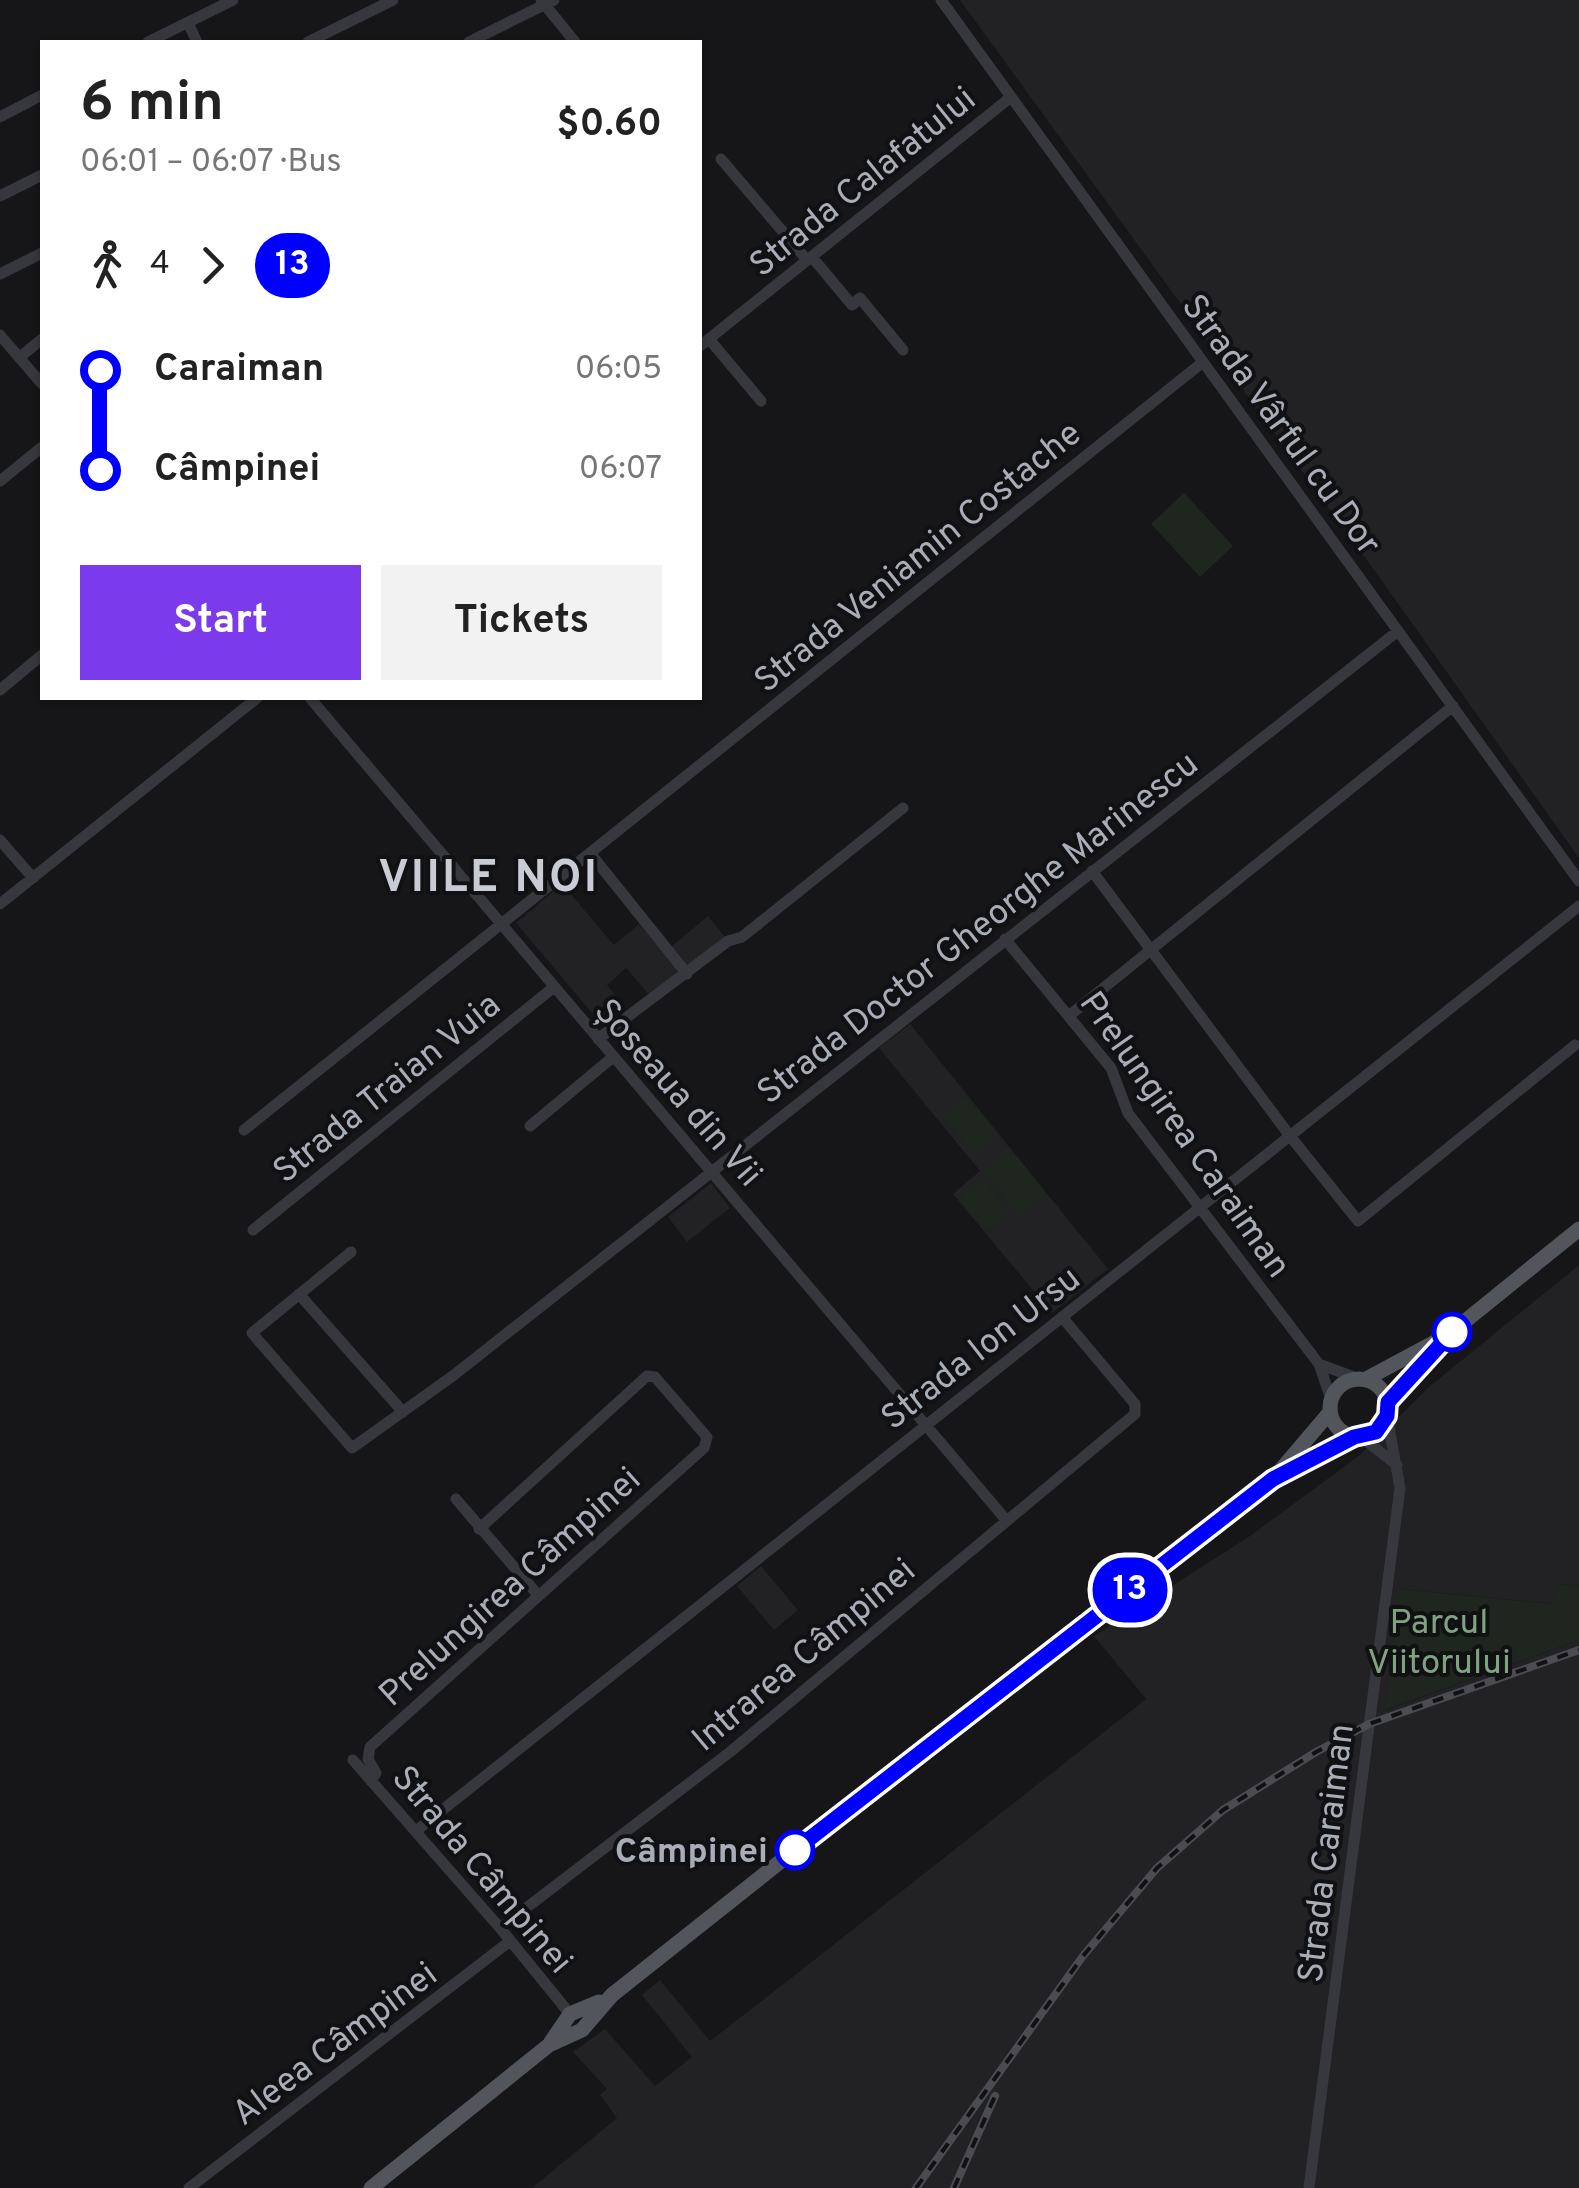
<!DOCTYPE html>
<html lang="en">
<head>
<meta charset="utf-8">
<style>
  :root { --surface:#fff; --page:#f2f2f2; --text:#222; --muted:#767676; --accent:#7c3aed }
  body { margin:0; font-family:Overpass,sans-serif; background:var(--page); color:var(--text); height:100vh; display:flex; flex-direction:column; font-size:38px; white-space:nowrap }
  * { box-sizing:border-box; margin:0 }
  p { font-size:32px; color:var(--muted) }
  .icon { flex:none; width:55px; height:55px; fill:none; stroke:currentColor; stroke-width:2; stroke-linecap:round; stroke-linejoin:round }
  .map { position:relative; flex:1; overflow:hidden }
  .details { position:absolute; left:40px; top:40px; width:662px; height:660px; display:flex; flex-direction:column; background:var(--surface); border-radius:0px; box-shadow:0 2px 8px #0004 }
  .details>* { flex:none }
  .badge { padding:0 20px; border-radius:32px; font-size:35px; line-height:65px }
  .map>.badge { position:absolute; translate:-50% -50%; box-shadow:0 0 0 5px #fff }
  .legs { display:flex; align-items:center; gap:15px; height:110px; padding:0 40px; font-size:32px }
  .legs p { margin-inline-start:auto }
  .headline { display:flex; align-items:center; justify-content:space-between; height:170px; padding:0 40px }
  h1 { font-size:55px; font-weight:700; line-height:75px }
  .cta { display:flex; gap:20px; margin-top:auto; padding:20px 40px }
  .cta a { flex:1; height:115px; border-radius:0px; background:var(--accent); color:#fff; font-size:40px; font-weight:700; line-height:115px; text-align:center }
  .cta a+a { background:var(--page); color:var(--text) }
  ul { padding:0 40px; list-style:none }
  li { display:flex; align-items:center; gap:35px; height:100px; font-size:38px }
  li i { display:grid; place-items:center; width:15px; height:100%; margin:0 12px; background:currentColor }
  li i::after { content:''; width:25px; height:25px; margin:-12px; border:8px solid; border-radius:50%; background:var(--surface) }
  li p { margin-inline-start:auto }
  li:first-child i { background:linear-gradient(#0000 50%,currentColor 0) }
  li:last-child i { background:linear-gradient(currentColor 50%,#0000 0) }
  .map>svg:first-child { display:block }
  .built { fill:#222225 }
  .green { fill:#1e261f }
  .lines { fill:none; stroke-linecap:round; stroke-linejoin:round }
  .minor { stroke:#37383d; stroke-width:11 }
  .major { stroke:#53555c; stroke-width:15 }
  .rail-casing { stroke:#4a4c52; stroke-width:8 }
  .rail { stroke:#111113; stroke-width:4; stroke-dasharray:11; stroke-linecap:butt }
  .line-1-casing { stroke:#fff; stroke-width:22 }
  .line-1 { stroke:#00f; stroke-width:15 }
  .stop-1-dot { fill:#fff; stroke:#00f; stroke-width:5 }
  .labels { text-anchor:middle; stroke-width:8; stroke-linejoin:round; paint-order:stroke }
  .street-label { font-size:35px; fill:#a8adb8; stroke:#111113 }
  .park-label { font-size:35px; fill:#7fa381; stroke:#111113 }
  .stop-label { font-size:35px; font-weight:bold; fill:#a8adb8; stroke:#111113; text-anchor:end }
  .district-label { font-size:45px; font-weight:bold; letter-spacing:2.5px; fill:#c9ccd4; stroke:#111113 }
</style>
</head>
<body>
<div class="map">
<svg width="1579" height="2188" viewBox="0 0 1579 2188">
  <rect width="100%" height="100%" fill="#161618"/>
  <path class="built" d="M960,0H1579V858L1377,574Z
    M562,884L614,945L639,924L664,953L708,916L725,937L651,997L626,968L607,985L620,1001L598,1020L516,923Z
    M910,1024L1108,1269L1052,1313L953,1194L980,1171L879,1048Z
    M711,1183L730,1208L687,1242L668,1217Z
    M1579,1265V1586L1557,1584L1554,1604L1399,1589L1386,1710L1579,1640V2188H532L617,2118L600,2095L607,2089L573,2052L605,2029L655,2086L692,2057L642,1995L660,1980L710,2041L790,1979L1146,1699L1094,1636L1250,1536L1360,1455L1429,1387Z
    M761,1566L798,1610L774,1630L737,1586Z"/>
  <path class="green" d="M1184,493L1233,546L1200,577L1151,524Z
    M965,1096L998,1135L975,1155L942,1116Z
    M1009,1147L1047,1194L1020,1217L982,1170Z
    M982,1179L1010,1212L987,1231L959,1198Z
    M1557,1584L1579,1586V1640L1385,1710L1398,1589L1553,1604Z"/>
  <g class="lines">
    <path class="minor" d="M541,0L575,42
      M941,0L1579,881
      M188,23L197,42
      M148,42L233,0
      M308,42L393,0
      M469,42L554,0
      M0,117L42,95
      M721,159L807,260
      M0,196L42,175
      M812,257L852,305L860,298L903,350
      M0,274L42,253
      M0,335L42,384
      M709,339L761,401
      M700,346L1011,97
      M20,357L42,339
      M0,481L42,447
      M0,690L42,655
      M310,698L1007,1521
      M0,840L33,878
      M590,853L687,974
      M1092,871L1290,1136L1358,1221L1575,1045
      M0,904L257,698
      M1005,939L1111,1068L1128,1113L1319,1364L1331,1399
      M1070,1015L1453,706
      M598,1039L728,941L742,937L903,808
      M530,1126L613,1057
      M244,1130L1203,362
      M253,1230L554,987
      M351,1252L252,1333L352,1448L454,1375L1398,631
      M299,1294L403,1412
      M1319,1364L1359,1379
      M1361,1437L1397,1465
      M456,1499L538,1595
      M353,1760L500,1928L570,2014
      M371,1781L376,1773L368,1759L370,1747L704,1448L707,1437L655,1377L647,1376L479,1529
      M416,1831L1579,906
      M500,1928L730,1752L1135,1414V1404L1062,1317
      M189,2188L510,1941
      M1309,2188L1400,1488L1387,1416"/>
    <path class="major" d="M1330 1408a29 29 0 1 1 58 0a29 29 0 1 1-58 0Z
      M1366,1379L1448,1335L1579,1229
      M1388,1402L1442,1342
      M1279,1472L1330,1412
      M551,2042L570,2014L599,2002
      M371,2188L549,2045L582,2030L612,1995L901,1766L1273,1479L1354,1437"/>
    <defs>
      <path id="rail" d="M916,2188L1083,1956L1157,1868L1223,1810L1316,1752L1369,1724L1579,1650
        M954,2188L995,2096"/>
    </defs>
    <use href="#rail" class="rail-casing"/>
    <use href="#rail" class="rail"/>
  </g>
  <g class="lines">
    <defs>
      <path id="line-1" d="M795,1850L1273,1479L1354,1437L1376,1432L1387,1416L1388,1402L1452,1332"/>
    </defs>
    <use href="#line-1" class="line-1-casing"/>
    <use href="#line-1" class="line-1"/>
  </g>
  <g class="stop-1-dot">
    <circle cx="1452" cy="1332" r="18"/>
    <circle cx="795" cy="1850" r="18"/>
  </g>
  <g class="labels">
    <g class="street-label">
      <text transform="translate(862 181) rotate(-39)" y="12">Strada Calafatului</text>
      <text transform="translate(1282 424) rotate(54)" y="12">Strada Vârful cu Dor</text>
      <text transform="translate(917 556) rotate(-39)" y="12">Strada Veniamin Costache</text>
      <text transform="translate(977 927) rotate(-38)" y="12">Strada Doctor Gheorghe Marinescu</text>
      <text transform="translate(386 1087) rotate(-39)" y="12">Strada Traian Vuia</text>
      <text transform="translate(679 1092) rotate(49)" y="12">Șoseaua din Vii</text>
      <text transform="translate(1186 1134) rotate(55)" y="12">Prelungirea Caraiman</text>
      <text transform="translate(980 1347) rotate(-38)" y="12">Strada Ion Ursu</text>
      <text transform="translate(509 1586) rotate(-42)" y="12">Prelungirea Câmpinei</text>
      <text transform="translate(803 1654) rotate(-40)" y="12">Intrarea Câmpinei</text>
      <text transform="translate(1325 1853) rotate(-83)" y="12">Strada Caraiman</text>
      <text transform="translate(483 1869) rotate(50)" y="12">Strada Câmpinei</text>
      <text transform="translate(334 2043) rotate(-37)" y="12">Aleea Câmpinei</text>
    </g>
    <g class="park-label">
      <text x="1439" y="1633">Parcul<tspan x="1439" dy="40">Viitorului</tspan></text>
    </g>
    <g class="stop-label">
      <text x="768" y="1862">Câmpinei</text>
    </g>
    <g class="district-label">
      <text x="489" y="891">VIILE NOI</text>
    </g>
  </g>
</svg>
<b class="badge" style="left:1130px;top:1590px;background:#00f;color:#fff">13</b>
<section class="details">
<div class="headline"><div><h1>6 min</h1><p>06:01 – 06:07 · Bus</p></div><b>$0.60</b></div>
<div class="legs"><svg class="icon" aria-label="walk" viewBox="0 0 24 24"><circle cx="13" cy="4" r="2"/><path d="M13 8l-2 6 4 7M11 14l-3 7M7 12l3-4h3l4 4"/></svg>4<svg class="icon" aria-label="forward" viewBox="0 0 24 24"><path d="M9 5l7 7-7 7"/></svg><b class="badge" style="background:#00f;color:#fff">13</b></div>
<ul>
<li><i style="color:#00f"></i><b>Caraiman</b><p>06:05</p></li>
<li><i style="color:#00f"></i><b>Câmpinei</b><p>06:07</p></li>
</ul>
<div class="cta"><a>Start</a><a>Tickets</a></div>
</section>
</div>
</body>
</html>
